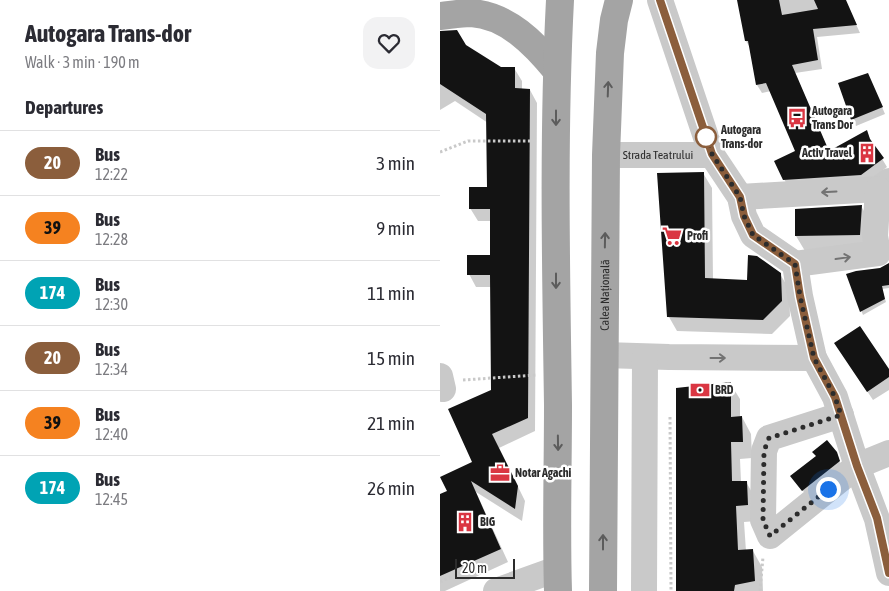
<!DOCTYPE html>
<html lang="en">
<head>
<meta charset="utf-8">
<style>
  :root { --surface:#fff; --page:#f2f2f3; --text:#2b2b33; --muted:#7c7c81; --line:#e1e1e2 }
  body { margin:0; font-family:"Asap Condensed",sans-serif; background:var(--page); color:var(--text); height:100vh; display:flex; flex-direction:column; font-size:19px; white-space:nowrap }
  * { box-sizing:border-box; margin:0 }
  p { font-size:16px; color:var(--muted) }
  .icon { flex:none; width:28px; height:28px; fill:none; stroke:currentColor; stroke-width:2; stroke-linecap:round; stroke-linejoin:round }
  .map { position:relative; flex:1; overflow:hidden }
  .panel { display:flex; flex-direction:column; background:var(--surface); width:440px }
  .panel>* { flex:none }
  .badge { padding:0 10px; border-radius:16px; font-size:18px; line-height:32px }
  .scale { position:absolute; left:15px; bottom:12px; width:60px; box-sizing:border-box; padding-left:5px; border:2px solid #2c2c2c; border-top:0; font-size:14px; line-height:18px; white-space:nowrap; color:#2c2c2c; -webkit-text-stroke:4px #fff; paint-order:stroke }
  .you { position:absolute; width:25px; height:25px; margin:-12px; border:4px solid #fff; border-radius:50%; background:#1a73e8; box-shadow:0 0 0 8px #1a73e833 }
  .map>.badge { position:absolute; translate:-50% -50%; box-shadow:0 0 0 2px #fff }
  h2 { padding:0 25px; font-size:19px; line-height:45px }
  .round { display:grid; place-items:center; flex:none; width:52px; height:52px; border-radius:15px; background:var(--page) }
  .head { display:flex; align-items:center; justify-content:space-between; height:85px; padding:0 25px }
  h1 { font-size:24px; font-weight:700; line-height:38px }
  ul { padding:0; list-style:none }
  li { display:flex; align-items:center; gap:15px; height:65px; padding:0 25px; border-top:1px solid var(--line) }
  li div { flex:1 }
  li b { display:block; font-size:19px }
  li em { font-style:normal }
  li .badge { min-width:55px; font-weight:700; text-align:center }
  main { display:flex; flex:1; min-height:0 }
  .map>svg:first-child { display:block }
  .shadow { fill:#0003 }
  .building { fill:#131313 }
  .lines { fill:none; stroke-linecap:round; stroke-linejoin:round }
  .path { stroke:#c9c9c9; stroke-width:3; stroke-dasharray:2.5 2.5; stroke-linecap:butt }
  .minor { stroke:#c9c9c9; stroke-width:26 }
  .major { stroke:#a4a4a4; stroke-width:28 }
  .oneway { stroke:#5c5c5c }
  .oneway2 { stroke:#737373 }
  .line-casing { stroke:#fff; stroke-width:11 }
  .line { stroke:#8b5e3c; stroke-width:8 }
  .walk { stroke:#2c2c2c; stroke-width:5; stroke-dasharray:0 9 }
  .stop-dot { fill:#fff; stroke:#8b5e3c; stroke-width:2.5 }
  .labels { text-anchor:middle; stroke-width:5; stroke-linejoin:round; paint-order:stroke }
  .poi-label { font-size:12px; font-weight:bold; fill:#2c2c2c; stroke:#fff; text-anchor:start }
  .stop-label { font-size:12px; font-weight:bold; fill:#2c2c2c; stroke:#fff; text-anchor:start }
  .street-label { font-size:12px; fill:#2c2c2c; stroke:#fff }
</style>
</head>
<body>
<main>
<section class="panel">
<div class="head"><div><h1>Autogara Trans-dor</h1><p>Walk · 3 min · 190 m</p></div><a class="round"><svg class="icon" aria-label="heart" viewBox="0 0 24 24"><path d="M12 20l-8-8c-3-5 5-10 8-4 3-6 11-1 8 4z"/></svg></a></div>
<h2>Departures</h2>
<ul>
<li><span class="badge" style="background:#8b5e3c;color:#fff">20</span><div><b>Bus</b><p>12:22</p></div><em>3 min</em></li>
<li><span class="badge" style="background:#f58220;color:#111">39</span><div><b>Bus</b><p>12:28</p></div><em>9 min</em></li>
<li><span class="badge" style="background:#00a3b4;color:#fff">174</span><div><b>Bus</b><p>12:30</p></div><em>11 min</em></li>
<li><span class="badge" style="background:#8b5e3c;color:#fff">20</span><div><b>Bus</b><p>12:34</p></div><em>15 min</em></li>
<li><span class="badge" style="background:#f58220;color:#111">39</span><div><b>Bus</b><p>12:40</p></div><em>21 min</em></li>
<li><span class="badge" style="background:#00a3b4;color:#fff">174</span><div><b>Bus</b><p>12:45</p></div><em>26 min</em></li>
</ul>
</section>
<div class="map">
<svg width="449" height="591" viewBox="0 0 449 591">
  <rect width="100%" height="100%" fill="#fff"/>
  <path class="shadow" d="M298,0H405L420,33L377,37L382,69L355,73L389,152L426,132L447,167L426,183L349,188L344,179L357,152L331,91L322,93L317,85L311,49L306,41Z
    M0,32L61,68H74L82,81V90H90L97,103L95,431L59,448L85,501L82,521L36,492L68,562L5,591H0V495L9,491L34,463L52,390V287H36L29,274L51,257V221H38L30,208L48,188V123L15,101L0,110Z
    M431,81L445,114L416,126L400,83Z
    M263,173L272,188L273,280L308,281L340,274L349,289L350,316L332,334L237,331L229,317Z
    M421,206L430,221L428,250L365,251L356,236Z
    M449,264V288L442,289L446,302L423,315L407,275L441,269Z
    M420,327L449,371V390L433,400L401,352Z
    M290,383L300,399V417H302L311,434L312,458L300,459L301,482H306L316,499L317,521L304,522L306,551H313L322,567L323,591H237Z
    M396,453L402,468L367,496L356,482Z"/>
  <path class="building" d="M297,0H339L342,15L378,9L374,0H406L417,25L373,29L378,60L352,65L389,151L427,130L430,139L444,158L421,175L343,180L334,161L355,151L326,83L316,85L308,41H305Z
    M17,30L26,45L61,67H75V88L90,89L88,418L52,434L78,486L75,509L31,481L61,549L0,576V494L7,491L0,477L32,462L8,409L51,390L50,275H27V255H50V209H29V187H47L46,114L0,84V31Z
    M428,73L443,107L411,120L398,83Z
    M264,172L265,278L307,280L308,255L317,256L341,273L342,301L323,320L227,317L217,173Z
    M422,205L420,235L355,236V209Z
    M449,263V285L442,286L445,299L420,312L406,274L416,271L440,268Z
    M420,326L449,369V377L427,392L394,343Z
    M291,382V417L302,416L303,442H291L292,481H307L308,505L296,506L298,550L313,549L315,581L295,585L294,591H236V388Z
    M387,440L397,452L400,461L362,491L350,476L376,456L372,452Z"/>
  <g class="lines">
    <path class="path" d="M0,152L28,141H92
      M23,380L96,375
      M230,417L231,591
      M0,582L45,561
      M320,591L323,557"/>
    <g class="minor">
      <path d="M220,0L272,155L300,197L304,216L313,235L355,264L360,296L374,358L395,397L417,466L437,519L449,573"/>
      <path id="s1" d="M166,155H272"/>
      <path d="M300,197L438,189L449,181"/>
      <path d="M355,264L438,253L435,236L438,189"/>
      <path d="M164,355L229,357L374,358"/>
      <path d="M0,376L3,389"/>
      <path d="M401,415L329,438L324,451L323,520L330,536L417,466L449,453"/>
      <path d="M56,591L117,569"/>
      <path d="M204,591L205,357"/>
    </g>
    <g class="major">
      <path d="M0,16C10,15 21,13 31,13C67,15 95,44 116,70"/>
      <path d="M118,591C116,529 118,467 118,405C116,270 113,135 120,0"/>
      <path id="s2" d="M163,591L166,155L170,53L174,20L179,0"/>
    </g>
  </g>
  <defs><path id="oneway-shaft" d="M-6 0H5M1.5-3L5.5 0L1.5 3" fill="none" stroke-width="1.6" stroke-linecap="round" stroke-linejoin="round" transform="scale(1.25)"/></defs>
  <g class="oneway">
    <use href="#oneway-shaft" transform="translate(168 89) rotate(-88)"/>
    <use href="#oneway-shaft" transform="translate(116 118) rotate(90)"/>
    <use href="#oneway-shaft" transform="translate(165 240) rotate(-89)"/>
    <use href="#oneway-shaft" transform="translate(116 281) rotate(90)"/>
    <use href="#oneway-shaft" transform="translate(118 443) rotate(89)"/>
    <use href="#oneway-shaft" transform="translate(163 542) rotate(-90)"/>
  </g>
  <g class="oneway2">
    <use href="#oneway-shaft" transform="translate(389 192) rotate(177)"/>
    <use href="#oneway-shaft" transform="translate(403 258) rotate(-8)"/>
    <use href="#oneway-shaft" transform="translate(278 358)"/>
  </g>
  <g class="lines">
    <defs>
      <path id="line" d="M220,0L272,154L300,197L304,216L313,235L355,264L360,296L374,358L395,397L417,466L437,518L449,573"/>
    </defs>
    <use href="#line" class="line-casing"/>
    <use href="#line" class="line"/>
    <path class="walk" d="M266,137L272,154L300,197L304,216L313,235L355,264L360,296L374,358L395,397L401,415L329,438L324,451L323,520L330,536L388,489"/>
  </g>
  <defs>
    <symbol id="bus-bare" viewBox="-9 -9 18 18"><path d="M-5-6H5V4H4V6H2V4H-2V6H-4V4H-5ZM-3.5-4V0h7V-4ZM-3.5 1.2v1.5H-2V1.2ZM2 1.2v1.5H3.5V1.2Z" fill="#da3642" stroke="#fff" stroke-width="2.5" paint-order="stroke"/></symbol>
    <symbol id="building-bare" viewBox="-9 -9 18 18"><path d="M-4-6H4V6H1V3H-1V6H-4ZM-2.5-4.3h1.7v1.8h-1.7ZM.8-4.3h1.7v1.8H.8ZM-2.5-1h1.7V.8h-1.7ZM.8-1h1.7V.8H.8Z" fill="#da3642" stroke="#fff" stroke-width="2.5" paint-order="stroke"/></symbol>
    <symbol id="supermarket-bare" viewBox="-9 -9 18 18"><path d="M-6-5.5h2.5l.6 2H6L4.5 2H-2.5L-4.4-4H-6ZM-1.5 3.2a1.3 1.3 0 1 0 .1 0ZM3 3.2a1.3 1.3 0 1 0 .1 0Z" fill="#da3642" stroke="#fff" stroke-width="2.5" paint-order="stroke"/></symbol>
    <symbol id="bank-bare" viewBox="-9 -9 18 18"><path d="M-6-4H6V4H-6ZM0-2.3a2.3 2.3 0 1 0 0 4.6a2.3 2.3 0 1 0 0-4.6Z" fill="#da3642" stroke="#fff" stroke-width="2.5" paint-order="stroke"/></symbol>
    <symbol id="office-bare" viewBox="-9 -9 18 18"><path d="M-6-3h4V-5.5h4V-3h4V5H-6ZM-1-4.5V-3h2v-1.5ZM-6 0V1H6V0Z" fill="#da3642" stroke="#fff" stroke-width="2.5" paint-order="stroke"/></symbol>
  </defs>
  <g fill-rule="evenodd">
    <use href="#bus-bare" x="343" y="104" width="28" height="28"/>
    <use href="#building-bare" x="413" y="139" width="28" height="28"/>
    <use href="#supermarket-bare" x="218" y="222" width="28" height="28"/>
    <use href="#bank-bare" x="246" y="376" width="28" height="28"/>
    <use href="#office-bare" x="46" y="459" width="28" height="28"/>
    <use href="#building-bare" x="11" y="508" width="28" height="28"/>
  </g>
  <circle class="stop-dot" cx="266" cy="137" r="10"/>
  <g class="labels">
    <g class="poi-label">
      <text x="372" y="115">Autogara<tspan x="372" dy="14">Trans Dor</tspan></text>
      <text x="412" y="157" text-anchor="end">Activ Travel</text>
      <text x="247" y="240">Profi</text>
      <text x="275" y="394">BRD</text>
      <text x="75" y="477">Notar Agachi</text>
      <text x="40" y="526">BIG</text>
    </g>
    <g class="stop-label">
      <text x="281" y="134">Autogara<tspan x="281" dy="14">Trans-dor</tspan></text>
    </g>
    <g class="street-label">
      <text dy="4" stroke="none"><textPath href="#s1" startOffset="52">Strada Teatrului</textPath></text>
      <text dy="4" stroke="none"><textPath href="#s2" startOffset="296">Calea Națională</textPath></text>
    </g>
  </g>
</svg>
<div class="scale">20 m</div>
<div class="you" style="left:388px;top:489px"></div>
</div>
</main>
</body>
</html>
